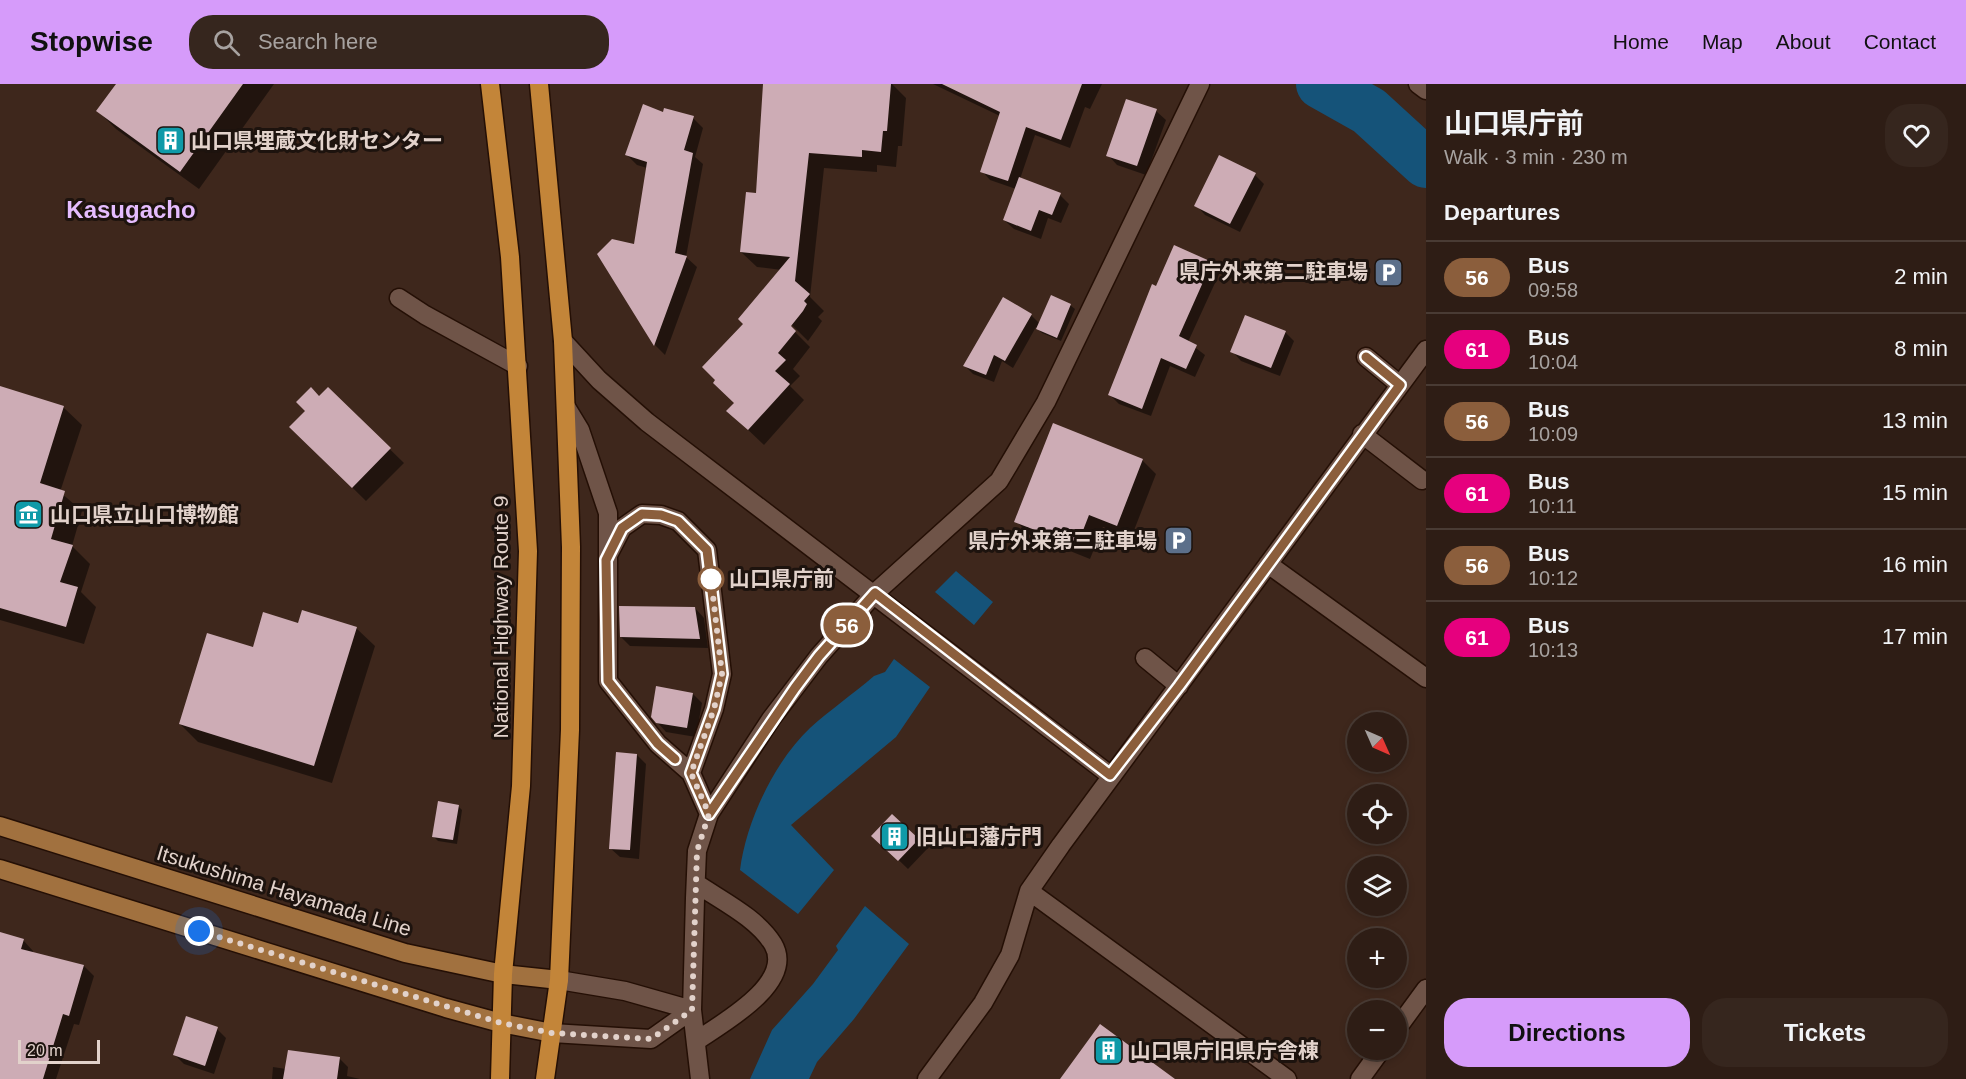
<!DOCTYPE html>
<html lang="en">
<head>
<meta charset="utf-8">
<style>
  :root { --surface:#2e1d15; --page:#36261e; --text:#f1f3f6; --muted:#a7a2a0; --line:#493b34; --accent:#d69bfa }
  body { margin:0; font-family:Helvetica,"Noto Sans JP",sans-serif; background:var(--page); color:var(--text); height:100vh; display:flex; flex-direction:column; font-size:22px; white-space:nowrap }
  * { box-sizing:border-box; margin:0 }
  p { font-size:20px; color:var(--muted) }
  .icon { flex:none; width:33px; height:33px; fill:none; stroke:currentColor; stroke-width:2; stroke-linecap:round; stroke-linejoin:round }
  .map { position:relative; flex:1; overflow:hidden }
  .side { display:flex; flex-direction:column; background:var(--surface); width:540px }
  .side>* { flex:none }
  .badge { padding:0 12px; border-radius:20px; font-size:21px; line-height:39px }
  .needle { width:39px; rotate:135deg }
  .fabs { position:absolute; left:1347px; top:628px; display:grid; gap:12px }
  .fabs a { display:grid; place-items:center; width:60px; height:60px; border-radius:50%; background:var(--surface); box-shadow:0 3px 9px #0003,0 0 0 2px var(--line); font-size:30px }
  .scale { position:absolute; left:18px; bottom:15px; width:82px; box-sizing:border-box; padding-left:6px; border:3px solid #e2d2cb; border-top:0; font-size:16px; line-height:21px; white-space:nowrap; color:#e2d2cb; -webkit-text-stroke:4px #1d130e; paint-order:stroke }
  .you { position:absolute; width:30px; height:30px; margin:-15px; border:4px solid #fff; border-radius:50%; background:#1a73e8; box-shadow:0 0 0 9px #1a73e833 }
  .map>.badge { position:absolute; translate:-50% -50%; box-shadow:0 0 0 3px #fff }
  h2 { padding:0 18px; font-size:22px; line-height:54px }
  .round { display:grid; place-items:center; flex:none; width:63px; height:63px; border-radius:24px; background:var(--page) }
  .summary { display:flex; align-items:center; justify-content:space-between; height:102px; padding:0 18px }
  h1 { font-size:28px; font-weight:700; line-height:45px }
  .action { display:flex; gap:12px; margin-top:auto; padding:12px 18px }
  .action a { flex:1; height:69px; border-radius:24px; background:var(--accent); color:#111; font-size:24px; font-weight:700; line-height:69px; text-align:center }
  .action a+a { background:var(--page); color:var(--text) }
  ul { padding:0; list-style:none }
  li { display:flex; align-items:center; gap:18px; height:72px; padding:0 18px; border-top:2px solid var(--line) }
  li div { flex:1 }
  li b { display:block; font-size:22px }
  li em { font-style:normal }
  li .badge { min-width:66px; font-weight:700; text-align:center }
  header { display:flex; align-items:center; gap:36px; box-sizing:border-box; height:84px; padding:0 30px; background:var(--accent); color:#111 }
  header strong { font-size:28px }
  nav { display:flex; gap:33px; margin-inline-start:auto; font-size:21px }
  .search { width:420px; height:54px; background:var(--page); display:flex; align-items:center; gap:15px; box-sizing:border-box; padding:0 21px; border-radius:24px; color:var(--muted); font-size:22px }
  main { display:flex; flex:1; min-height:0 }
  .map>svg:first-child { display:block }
  .water { fill:#155379 }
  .shadow { fill:#0007 }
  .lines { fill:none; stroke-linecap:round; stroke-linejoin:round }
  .river { stroke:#155379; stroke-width:50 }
  .building { fill:#cdacb5 }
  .minor-casing { stroke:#240f05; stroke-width:21 }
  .major-casing { stroke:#240f05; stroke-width:21 }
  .highway-casing { stroke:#240f05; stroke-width:21 }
  .minor { stroke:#6f5448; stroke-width:18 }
  .major { stroke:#a1713f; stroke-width:18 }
  .highway { stroke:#c38539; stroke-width:18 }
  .line-casing { stroke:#fff; stroke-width:14 }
  .line { stroke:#8b5e3c; stroke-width:9 }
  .walk { stroke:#e2d2cb; stroke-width:6; stroke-dasharray:0 10.8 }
  .stop-dot { fill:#fff; stroke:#8b5e3c; stroke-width:3 }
  .labels { text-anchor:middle; stroke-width:6; stroke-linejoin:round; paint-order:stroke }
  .poi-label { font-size:21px; font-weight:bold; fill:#e2d2cb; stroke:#1d130e; text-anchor:start }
  .stop-label { font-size:21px; font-weight:bold; fill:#e2d2cb; stroke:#1d130e; text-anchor:start }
  .street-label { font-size:21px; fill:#e2d2cb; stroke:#1d130e }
  .quarter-label { font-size:24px; font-weight:bold; fill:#e5bcfe; stroke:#1d130e }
</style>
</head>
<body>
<header>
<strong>Stopwise</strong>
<div class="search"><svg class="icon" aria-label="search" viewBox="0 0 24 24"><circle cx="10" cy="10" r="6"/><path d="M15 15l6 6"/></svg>Search here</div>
<nav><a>Home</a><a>Map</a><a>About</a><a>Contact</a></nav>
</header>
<main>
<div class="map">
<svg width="1426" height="995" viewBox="0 0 1426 995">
  <rect width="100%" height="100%" fill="#3e271c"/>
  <path class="water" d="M956,487L993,518L974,541L935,508Z
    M894,575L930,603L896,653L791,741L834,786L798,830L740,786C746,738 774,678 810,644C830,626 853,610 874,592L885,588Z
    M865,822L909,860L854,935L817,978L809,995H750L772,946L813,900L838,866L836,862Z"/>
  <path class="shadow" d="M118,0H274L199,105L116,45L98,27Z
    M765,0H892L906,14L902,62H898L896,83L877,81V88L824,84L810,213L824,227L818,233L822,237L818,243L808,257L791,240L789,242L810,263L793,285L800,292L790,302L804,316L764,361L744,342L735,319L744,240L782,186L757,183L741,168L758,110Z
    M933,0H1102L1090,25L1085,23L1070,64L1035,51L1020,95L1060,111L1069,120L1061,139L1048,134L1041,155L1014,145L1004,136L1016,105L990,96L982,87L1000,32Z
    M1156,27L1166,36L1146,91L1117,81L1108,71Z
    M664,30L693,34L703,44L695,73L703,80L686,173L697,183L665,271L655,261L599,170L635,162L647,84L637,81L627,71Z
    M1255,91L1264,100L1240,148L1205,131L1196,121Z
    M1175,163L1212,179L1220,188L1188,258L1205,271L1195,293L1170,282L1151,332L1119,320L1110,311Z
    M1070,221L1075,225L1061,257L1042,249L1036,243L1013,284L1002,277L994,298L973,290L965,282L1031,231L1040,240Z
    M1285,248L1294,257L1280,292L1241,277L1232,267Z
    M0,305L63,323L82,341L60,408L82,427L72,462L90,480L81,508L96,523L84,560L0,536Z
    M328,305L404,379L366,417L291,343Z
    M1142,376L1156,390L1131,454L1103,443L1090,475L1030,451L1016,437Z
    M695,524L704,534L708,564L630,562L621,553Z
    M299,541L356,544L375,562L332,699L198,658L180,640L254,565Z
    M693,610L702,619L696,653L666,648L657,638Z
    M637,671L646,680L639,775L620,773L610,764Z
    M458,722L462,726L457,760L438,757L434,753Z
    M918,756L927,765L908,785L883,761Z
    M0,849L23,856L33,867L32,869L84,882L94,892L79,941L74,940L56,995H0Z
    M217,945L226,954L214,990L184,980L174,970Z
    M339,974L348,983L347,992L360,995H272L273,983L286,985Z"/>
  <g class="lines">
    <path class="river" d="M1321,0L1369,27L1426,79"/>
  </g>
  <path class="building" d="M116,0H243L180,88L96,27Z
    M763,0H891L887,47H883L881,68L862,66V73L809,69L795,197L810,210L804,217L807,220L803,227L791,242L796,247L778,269L786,276L775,287L790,300L748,346L726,327L734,319L713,299L715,296L702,283L743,240L738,235L790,173L740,168L746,108L756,109Z
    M942,0H1082L1061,56L1026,43L1008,97L980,88L1000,28Z
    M1126,15L1157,25L1137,82L1106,72Z
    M643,20L663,28L664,24L694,32L684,66L693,69L675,169L687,172L654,262L597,170L612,155L634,160L647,78L625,71Z
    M1219,71L1256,89L1230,140L1194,122Z
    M1019,93L1061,109L1052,131L1039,126L1031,147L1003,136Z
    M1174,161L1212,178L1179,252L1197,261L1186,285L1161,274L1142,325L1108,311L1152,200L1156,202Z
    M1051,211L1071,220L1057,254L1036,245Z
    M1003,213L1032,230L1005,277L994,271L986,291L963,282Z
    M1245,231L1286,247L1271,284L1230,268Z
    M0,302L64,322L40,399L65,407L51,455L73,461L60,498L78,503L66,543L0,524Z
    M311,303L319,312L328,303L391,364L352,404L289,343L305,327L296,318Z
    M1053,339L1143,375L1117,442L1089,431L1077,462L1014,438Z
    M619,522L695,523L700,555L620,553Z
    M302,526L357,543L314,682L179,640L207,549L253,563L263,528L298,539Z
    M656,602L693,609L687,644L656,639L651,633Z
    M616,668L637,670L630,766L609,765Z
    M438,717L459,721L453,756L432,753Z
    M892,730L919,755L898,777L871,752Z
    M0,848L24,855L21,865L84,881L69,932L63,930L43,995H0Z
    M186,932L218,943L205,982L173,971Z
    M1100,940L1175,995H1060Z
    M288,966L340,973L337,995H283Z"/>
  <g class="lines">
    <defs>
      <path id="minor" d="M1418,0L1426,6
        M399,214L425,231L518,282
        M563,257L599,296L647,338L1110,691
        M1366,273L1400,301
        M566,323L580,346L608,429V597L658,660L691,689L709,730
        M1362,350L1422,396
        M608,471L622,444L642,430L661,431L678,437L707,466L722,590L714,625L691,689
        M1268,480L1426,594
        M1145,574L1179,602
        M1029,807L1287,995
        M559,896L625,907L692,926
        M1396,946L1426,905
        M552,949L651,955L692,926
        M696,957C721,940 796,899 773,860C757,834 722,817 697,800
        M700,995L692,926L695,814L697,767L709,730L771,635L819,572L875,509L999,397L1046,318L1200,0
        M927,995L983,919L1010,871L1029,807L1061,761L1426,266
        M1360,995L1381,966"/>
      <path id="major" d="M0,742L405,869L503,890L559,896
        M0,785L446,924L501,939L552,949"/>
      <path id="highway" d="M490,0L510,173L528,467L521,702L503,890L500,995
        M539,0L563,257L571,463L570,646L559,896L545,995"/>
    </defs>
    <use href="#minor" class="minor-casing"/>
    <use href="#major" class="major-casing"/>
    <use href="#highway" class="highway-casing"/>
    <use href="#minor" class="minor"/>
    <use href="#major" class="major"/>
    <use href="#highway" class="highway"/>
  </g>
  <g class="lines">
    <defs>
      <path id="line" d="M675,675L658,660L608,597L606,476L622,444L642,430L661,431L678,437L707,466L722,590L714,625L691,689L709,730L795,604L819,572L875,509L1110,691L1179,602L1400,301L1366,273"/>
    </defs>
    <use href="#line" class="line-casing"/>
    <use href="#line" class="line"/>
    <path class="walk" d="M199,847L501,939L552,949L651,955L692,926L697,767L709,730L691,689L714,625L722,590L711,495"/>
  </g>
  <defs>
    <symbol id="building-square" viewBox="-11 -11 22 22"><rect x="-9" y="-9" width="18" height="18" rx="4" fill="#0f9aa8" stroke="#1d130e"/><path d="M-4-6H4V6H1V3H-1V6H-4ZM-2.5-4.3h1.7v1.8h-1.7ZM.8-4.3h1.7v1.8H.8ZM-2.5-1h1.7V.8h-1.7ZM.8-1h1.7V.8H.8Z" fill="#fff"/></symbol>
    <symbol id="parking-square" viewBox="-11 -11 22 22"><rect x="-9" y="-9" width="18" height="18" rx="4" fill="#5c6f8a" stroke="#1d130e"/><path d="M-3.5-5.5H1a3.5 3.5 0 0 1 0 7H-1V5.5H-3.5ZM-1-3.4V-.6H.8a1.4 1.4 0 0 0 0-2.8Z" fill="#fff"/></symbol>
    <symbol id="museum-square" viewBox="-11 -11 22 22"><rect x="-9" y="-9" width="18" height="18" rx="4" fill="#0f9aa8" stroke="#1d130e"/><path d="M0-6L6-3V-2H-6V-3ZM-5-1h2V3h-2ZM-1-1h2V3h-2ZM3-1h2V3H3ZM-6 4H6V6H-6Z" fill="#fff"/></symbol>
  </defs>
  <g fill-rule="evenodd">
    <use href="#building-square" x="154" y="40" width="33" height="33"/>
    <use href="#parking-square" x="1372" y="172" width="33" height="33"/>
    <use href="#museum-square" x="12" y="414" width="33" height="33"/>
    <use href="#parking-square" x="1162" y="440" width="33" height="33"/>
    <use href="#building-square" x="878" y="736" width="33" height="33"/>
    <use href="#building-square" x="1092" y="950" width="33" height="33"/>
  </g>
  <circle class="stop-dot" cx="711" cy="495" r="12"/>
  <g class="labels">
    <g class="poi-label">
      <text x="191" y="64">山口県埋蔵文化財センター</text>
      <text x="1368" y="195" text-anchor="end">県庁外来第二駐車場</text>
      <text x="50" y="438">山口県立山口博物館</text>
      <text x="1157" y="464" text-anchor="end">県庁外来第三駐車場</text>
      <text x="916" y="760">旧山口藩庁門</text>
      <text x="1130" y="974">山口県庁旧県庁舎棟</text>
    </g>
    <g class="stop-label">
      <text x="729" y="502">山口県庁前</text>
    </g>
    <g class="street-label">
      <text transform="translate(501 533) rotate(-90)" y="7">National Highway Route 9</text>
      <text transform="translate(284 807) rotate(17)" y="7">Itsukushima Hayamada Line</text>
    </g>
    <g class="quarter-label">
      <text x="131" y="134">Kasugacho</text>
    </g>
  </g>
</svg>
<div class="fabs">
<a><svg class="needle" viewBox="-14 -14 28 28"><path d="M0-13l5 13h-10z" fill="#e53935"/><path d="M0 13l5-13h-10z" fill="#a7a2a0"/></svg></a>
<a><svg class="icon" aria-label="locate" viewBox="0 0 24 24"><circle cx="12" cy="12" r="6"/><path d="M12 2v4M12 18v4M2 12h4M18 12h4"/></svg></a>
<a><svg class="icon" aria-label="layers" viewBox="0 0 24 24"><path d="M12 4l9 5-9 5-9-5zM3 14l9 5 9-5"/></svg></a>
<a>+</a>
<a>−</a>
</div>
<div class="scale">20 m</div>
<div class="you" style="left:199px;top:847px"></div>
<b class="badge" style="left:847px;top:541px;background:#8b5e3c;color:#fff">56</b>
</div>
<section class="side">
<div class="summary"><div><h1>山口県庁前</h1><p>Walk · 3 min · 230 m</p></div><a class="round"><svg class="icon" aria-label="heart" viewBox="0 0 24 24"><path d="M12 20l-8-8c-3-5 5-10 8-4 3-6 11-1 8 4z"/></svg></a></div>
<h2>Departures</h2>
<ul>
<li><span class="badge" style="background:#8b5e3c;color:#fff">56</span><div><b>Bus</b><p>09:58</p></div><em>2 min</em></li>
<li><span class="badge" style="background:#e6007e;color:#fff">61</span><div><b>Bus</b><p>10:04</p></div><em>8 min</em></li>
<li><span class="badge" style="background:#8b5e3c;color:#fff">56</span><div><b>Bus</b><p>10:09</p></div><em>13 min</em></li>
<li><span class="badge" style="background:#e6007e;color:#fff">61</span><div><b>Bus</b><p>10:11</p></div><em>15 min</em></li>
<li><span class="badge" style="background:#8b5e3c;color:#fff">56</span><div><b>Bus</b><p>10:12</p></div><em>16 min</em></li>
<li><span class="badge" style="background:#e6007e;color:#fff">61</span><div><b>Bus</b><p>10:13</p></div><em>17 min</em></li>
</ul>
<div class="action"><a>Directions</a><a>Tickets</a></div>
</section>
</main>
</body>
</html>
